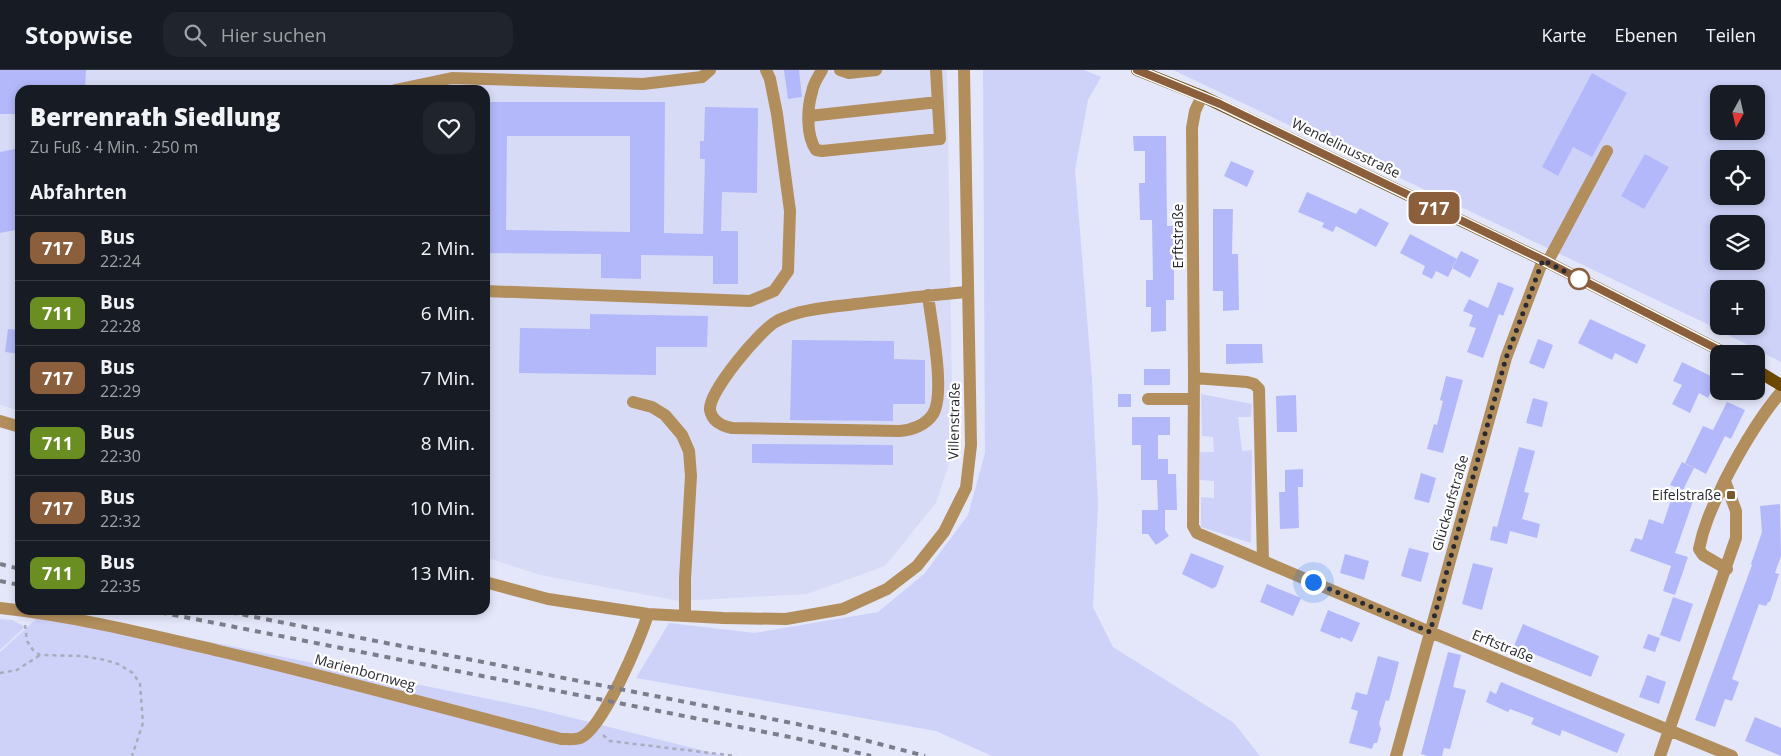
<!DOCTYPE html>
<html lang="de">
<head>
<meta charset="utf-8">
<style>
  :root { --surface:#171b24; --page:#20242c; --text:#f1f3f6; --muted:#9ea1a6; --line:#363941 }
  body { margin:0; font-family:"Open Sans",sans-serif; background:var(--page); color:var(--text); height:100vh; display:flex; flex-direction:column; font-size:19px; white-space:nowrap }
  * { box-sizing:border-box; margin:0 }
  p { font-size:16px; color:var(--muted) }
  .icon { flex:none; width:28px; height:28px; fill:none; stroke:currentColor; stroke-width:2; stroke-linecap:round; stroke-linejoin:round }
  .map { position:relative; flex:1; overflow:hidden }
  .details { position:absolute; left:15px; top:15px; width:475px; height:530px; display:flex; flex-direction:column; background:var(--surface); border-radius:15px; box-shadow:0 2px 8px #0003 }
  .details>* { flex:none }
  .badge { padding:0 10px; border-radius:8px; font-size:18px; line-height:32px }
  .needle { width:32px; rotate:188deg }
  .fabs { position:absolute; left:1710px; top:15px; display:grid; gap:10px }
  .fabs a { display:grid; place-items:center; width:55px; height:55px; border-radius:10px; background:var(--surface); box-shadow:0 2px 8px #0003; font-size:25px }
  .you { position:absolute; width:25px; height:25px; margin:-12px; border:4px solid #fff; border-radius:50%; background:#1a73e8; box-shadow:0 0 0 8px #1a73e833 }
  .map>.badge { position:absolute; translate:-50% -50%; box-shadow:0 0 0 2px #fff }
  h2 { padding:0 15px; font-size:19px; line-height:45px }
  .round { display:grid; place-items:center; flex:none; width:52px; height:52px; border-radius:15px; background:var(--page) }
  .summary { display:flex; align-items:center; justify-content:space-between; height:85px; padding:0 15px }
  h1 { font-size:24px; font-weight:800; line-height:38px }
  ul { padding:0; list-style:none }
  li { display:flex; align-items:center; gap:15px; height:65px; padding:0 15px; border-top:1px solid var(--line) }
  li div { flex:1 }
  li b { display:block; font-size:19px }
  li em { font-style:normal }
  li .badge { min-width:55px; font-weight:700; text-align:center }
  header { display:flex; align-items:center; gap:30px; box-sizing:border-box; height:70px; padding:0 25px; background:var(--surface); border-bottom:1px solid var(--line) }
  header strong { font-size:24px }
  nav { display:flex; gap:28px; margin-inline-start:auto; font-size:18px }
  .search { width:350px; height:45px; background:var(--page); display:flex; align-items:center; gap:12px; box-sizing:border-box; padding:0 18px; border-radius:15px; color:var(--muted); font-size:19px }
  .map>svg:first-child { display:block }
  .built { fill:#d8dbf5 }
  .green { fill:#ced2f9; fill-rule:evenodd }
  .building { fill:#b3b8fa; fill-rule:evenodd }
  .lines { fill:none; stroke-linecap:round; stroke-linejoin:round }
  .path { stroke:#a9acbb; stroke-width:2.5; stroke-dasharray:4 4; stroke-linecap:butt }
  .minor { stroke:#b28e5c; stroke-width:12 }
  .major { stroke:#6e4905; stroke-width:12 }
  .rail { stroke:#7c7d8a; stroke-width:4; stroke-dasharray:6 6; stroke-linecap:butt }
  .line-casing { stroke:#fff; stroke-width:11 }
  .line { stroke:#8b5e3c; stroke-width:8 }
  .walk { stroke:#2a2b32; stroke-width:5; stroke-dasharray:0 9 }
  .stop-dot { fill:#fff; stroke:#8b5e3c; stroke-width:2.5 }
  .poi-dot { fill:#77592d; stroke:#fff; stroke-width:2 }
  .labels { text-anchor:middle; stroke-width:4.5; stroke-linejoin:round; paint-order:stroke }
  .street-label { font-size:14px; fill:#2a2b32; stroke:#fff }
  .poi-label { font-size:14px; fill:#2a2b32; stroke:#fff; text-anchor:end }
</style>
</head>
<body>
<header>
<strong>Stopwise</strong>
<div class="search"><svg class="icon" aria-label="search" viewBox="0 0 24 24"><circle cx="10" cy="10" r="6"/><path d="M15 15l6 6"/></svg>Hier suchen</div>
<nav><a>Karte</a><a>Ebenen</a><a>Teilen</a></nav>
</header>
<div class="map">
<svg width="1781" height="686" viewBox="0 0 1781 686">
  <rect width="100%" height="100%" fill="#e4e7fa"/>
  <path class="built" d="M0,0H947L953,382L936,433L885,496L807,524L679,531L540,505L485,487V20H20V341L0,335Z"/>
  <path class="green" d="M983,0H1084L1101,7L1088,30L1075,100L1092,309L1098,435L1093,537L1113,577L1234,653L1260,686H992L936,661L636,608L669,553L755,563L878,542L924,504L968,445L985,383Z
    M1173,0H1781V292L1705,253ZM1719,24H1756V61H1719ZM1719,89H1756V126H1719ZM1719,154H1756V191H1719ZM1719,219H1756V256H1719Z
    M1201,324L1252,334L1251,347H1238L1242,381L1252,380L1251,473L1201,457V427L1214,428V411L1200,410V382H1214L1213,367L1202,366Z
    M46,540H54L533,638L725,686H0V582Z
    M0,549L13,550L25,557L0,580Z"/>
  <path class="building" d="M0,0H86L85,20H20V44H0Z
    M784,0H799L802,27L788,29Z
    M1592,3L1627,23L1592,87L1573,77L1558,106L1542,97Z
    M485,32H665L664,163L703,164L705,89H700V71H704L705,37L758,38L757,123L722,122L721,161H738V214H713V186L641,185V209L601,208V184L485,183ZM507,66H630V162L506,160Z
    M1133,66H1166L1167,156H1174V230H1166V261L1151,262V237H1146V210H1153L1152,150H1140L1139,113H1145V81H1134Z
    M20,78V159L0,163V82Z
    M1645,84L1669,97L1644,139L1621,126Z
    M1231,91L1254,101L1247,117L1224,106Z
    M1307,122L1356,144L1360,138L1389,153L1376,177L1336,156L1333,162L1322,157L1324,153L1298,142Z
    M1213,139H1233L1232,184H1238L1239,240L1223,241V221H1213Z
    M1410,164L1457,189L1448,207L1436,201L1432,209L1422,204L1425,196L1400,183Z
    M1461,181L1479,190L1470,208L1452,198Z
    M1498,212L1514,218L1503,246L1499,244L1483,288L1467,282L1476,258L1469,256L1473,245L1463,241L1469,229L1488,238Z
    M590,244L708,246L707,277H656V305L519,303L520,258L590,259Z
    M1590,249L1646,275L1637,294L1615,283L1612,290L1578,273Z
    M8,259L20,260V284L5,282Z
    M1538,269L1553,275L1544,299L1529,293Z
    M792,270L894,271V289L925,290V334H893V351L790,350Z
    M1226,274H1262L1263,293L1226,294Z
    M1682,292L1717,309L1708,328L1699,323L1690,343L1672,334L1682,315L1673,311Z
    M1144,299H1170V315H1144Z
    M1446,306L1463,310L1443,383L1427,379L1434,354L1437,355L1443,331L1440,330Z
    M1118,324H1131V337H1118Z
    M1296,325L1297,362H1277L1276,326Z
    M1533,328L1548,332L1542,357L1526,353Z
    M1727,332L1745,340L1731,369L1725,366L1706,404L1685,393L1703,356L1713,360Z
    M1132,347H1170V365H1158V389H1168V404H1176L1177,440H1158L1157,410H1141V375H1132Z
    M752,374L893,375V395L752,393Z
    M1519,377L1535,381L1524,422L1529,423L1522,449L1540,454L1537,468L1510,461L1507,474L1490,470L1493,456L1497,457Z
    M1682,392L1694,398L1683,420L1670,415Z
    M1303,399V417H1298L1299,458L1280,459L1279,422H1285V400Z
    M1421,403L1436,408L1429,433L1414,429Z
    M1674,421L1694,428L1675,483L1688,487L1675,525L1663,521L1671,496L1630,481L1635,468L1642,470L1649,449L1663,454Z
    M1780,434L1781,486L1775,503L1779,504L1770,532H1768L1766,536L1759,534L1732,609L1739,612L1732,631L1725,629L1715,657L1695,650L1752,495L1751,494L1762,462L1760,436Z
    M1142,440H1165V460L1169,466L1156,475L1148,464H1142Z
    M1409,478L1429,483L1421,512L1401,506Z
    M1191,483L1224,496L1216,517H1214L1213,519L1182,504Z
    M1345,484L1369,491L1364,510L1340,503Z
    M1473,493L1493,498L1482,540L1462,534Z
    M1267,514L1301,528L1293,546L1260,532Z
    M1673,527L1693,534L1680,572L1660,565Z
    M1328,540L1360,553L1352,572L1341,567L1340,569L1320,561Z
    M1523,554L1599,586L1591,607L1514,576Z
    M1648,564L1660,568L1655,582L1643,578Z
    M1448,582L1461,585L1453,617L1466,620L1450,679L1444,678L1442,686H1428L1421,684Z
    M1378,586L1399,592L1389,631L1386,630L1379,653L1381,659L1377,673H1374L1372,679L1349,673L1358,641L1351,639L1356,622L1367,625Z
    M1647,605L1666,612L1659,634L1639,627Z
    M1501,612L1625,664L1617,683L1562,660L1560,666L1531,654L1534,648L1510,639L1508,642L1486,632L1490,621L1496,624Z
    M1755,647L1781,658V686L1745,671Z"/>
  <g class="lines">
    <path class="path" d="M25,555L27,571L33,580L40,585L83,586L105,590L118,594L133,603L140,614L143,653L132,686
      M0,603L17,600L40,585
      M603,665L610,671L736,686"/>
    <path class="minor" d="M822,0C818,7 813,14 812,22C807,38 806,66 816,80L822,81L940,69L936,0
      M840,0L849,3L876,0
      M395,20L452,8L643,14L702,7L710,0
      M1202,26L1195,41L1192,58L1194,308L1193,456L1197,463L1430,562L1732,686
      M809,46L938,32
      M1547,193L1607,81
      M485,221L750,231L774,221L788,201L790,141L777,44L770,9L766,0
      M928,225C931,252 946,323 933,344C926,355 912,360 900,361L732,358C722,356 712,351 710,340C708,322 761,259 777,251C782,248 787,247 791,245C811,238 834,237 855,234C892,230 930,225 968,222
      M1194,308L1247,312L1254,314L1259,319L1263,491
      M1148,329H1194
      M633,332L652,337L665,345L682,365L689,381L691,406L685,509V546
      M0,351L20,357
      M1727,499L1703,485L1699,479C1704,453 1714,434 1725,410C1741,379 1758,349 1781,322
      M485,512L548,529L648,544L723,548L786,549L843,539L887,519L917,496L944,462L966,418L971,375L964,0
      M0,538C74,546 147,564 219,581C334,608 447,639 561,669C567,669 575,670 580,668C602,660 641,568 648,544
      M1396,686L1506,288L1543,190
      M1660,686L1736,468V441L1725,411"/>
    <path class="major" d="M1137,0L1202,26L1543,190L1727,284
      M1756,300L1781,315"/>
    <path class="rail" d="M0,494L20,499
      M0,511L20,515
      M149,540L795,668L871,686
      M219,540L797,654L853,667L925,686"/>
  </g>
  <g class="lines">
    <defs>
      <path id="line" d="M1137,0L1220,34L1543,190L1727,284"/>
    </defs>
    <use href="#line" class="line-casing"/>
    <use href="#line" class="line"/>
    <path class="walk" d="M1313,512L1430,562L1506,288L1543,190L1579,209"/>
  </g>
  <circle class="stop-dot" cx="1579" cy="209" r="10"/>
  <rect class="poi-dot" x="1726" y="420" width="10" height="10" rx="2.5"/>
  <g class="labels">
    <g class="street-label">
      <text transform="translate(1346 78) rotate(26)" y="5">Wendelinusstraße</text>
      <text transform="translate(1178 166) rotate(-90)" y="5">Erftstraße</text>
      <text transform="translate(954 351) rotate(-89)" y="5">Villenstraße</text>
      <text transform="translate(1450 433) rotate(-74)" y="5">Glückaufstraße</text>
      <text transform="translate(1503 576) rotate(22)" y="5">Erftstraße</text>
      <text transform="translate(365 602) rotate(15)" y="5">Marienbornweg</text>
    </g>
    <g class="poi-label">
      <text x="1721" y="430">Eifelstraße</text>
    </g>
  </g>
</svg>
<div class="fabs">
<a><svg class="needle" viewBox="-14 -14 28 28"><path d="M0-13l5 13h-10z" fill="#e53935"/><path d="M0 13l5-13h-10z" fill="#9ea1a6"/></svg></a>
<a><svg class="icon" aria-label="locate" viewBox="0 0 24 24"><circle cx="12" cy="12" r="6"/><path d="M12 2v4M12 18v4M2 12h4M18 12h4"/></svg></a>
<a><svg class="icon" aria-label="layers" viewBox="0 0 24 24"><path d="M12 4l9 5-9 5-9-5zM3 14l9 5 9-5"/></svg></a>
<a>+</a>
<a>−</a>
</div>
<div class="you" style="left:1313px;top:512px"></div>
<b class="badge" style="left:1434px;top:138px;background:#8b5e3c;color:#fff">717</b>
<section class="details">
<div class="summary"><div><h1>Berrenrath Siedlung</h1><p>Zu Fuß · 4 Min. · 250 m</p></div><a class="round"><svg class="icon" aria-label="heart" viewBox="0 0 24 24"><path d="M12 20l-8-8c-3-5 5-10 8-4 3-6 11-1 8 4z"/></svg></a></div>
<h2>Abfahrten</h2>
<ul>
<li><span class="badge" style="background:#8b5e3c;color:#fff">717</span><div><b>Bus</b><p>22:24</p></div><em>2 Min.</em></li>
<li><span class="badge" style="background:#6b8e23;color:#fff">711</span><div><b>Bus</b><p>22:28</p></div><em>6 Min.</em></li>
<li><span class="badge" style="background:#8b5e3c;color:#fff">717</span><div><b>Bus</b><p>22:29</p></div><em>7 Min.</em></li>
<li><span class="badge" style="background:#6b8e23;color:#fff">711</span><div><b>Bus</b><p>22:30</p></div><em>8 Min.</em></li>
<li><span class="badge" style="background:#8b5e3c;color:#fff">717</span><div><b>Bus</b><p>22:32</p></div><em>10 Min.</em></li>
<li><span class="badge" style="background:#6b8e23;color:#fff">711</span><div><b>Bus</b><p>22:35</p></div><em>13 Min.</em></li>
</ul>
</section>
</div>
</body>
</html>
